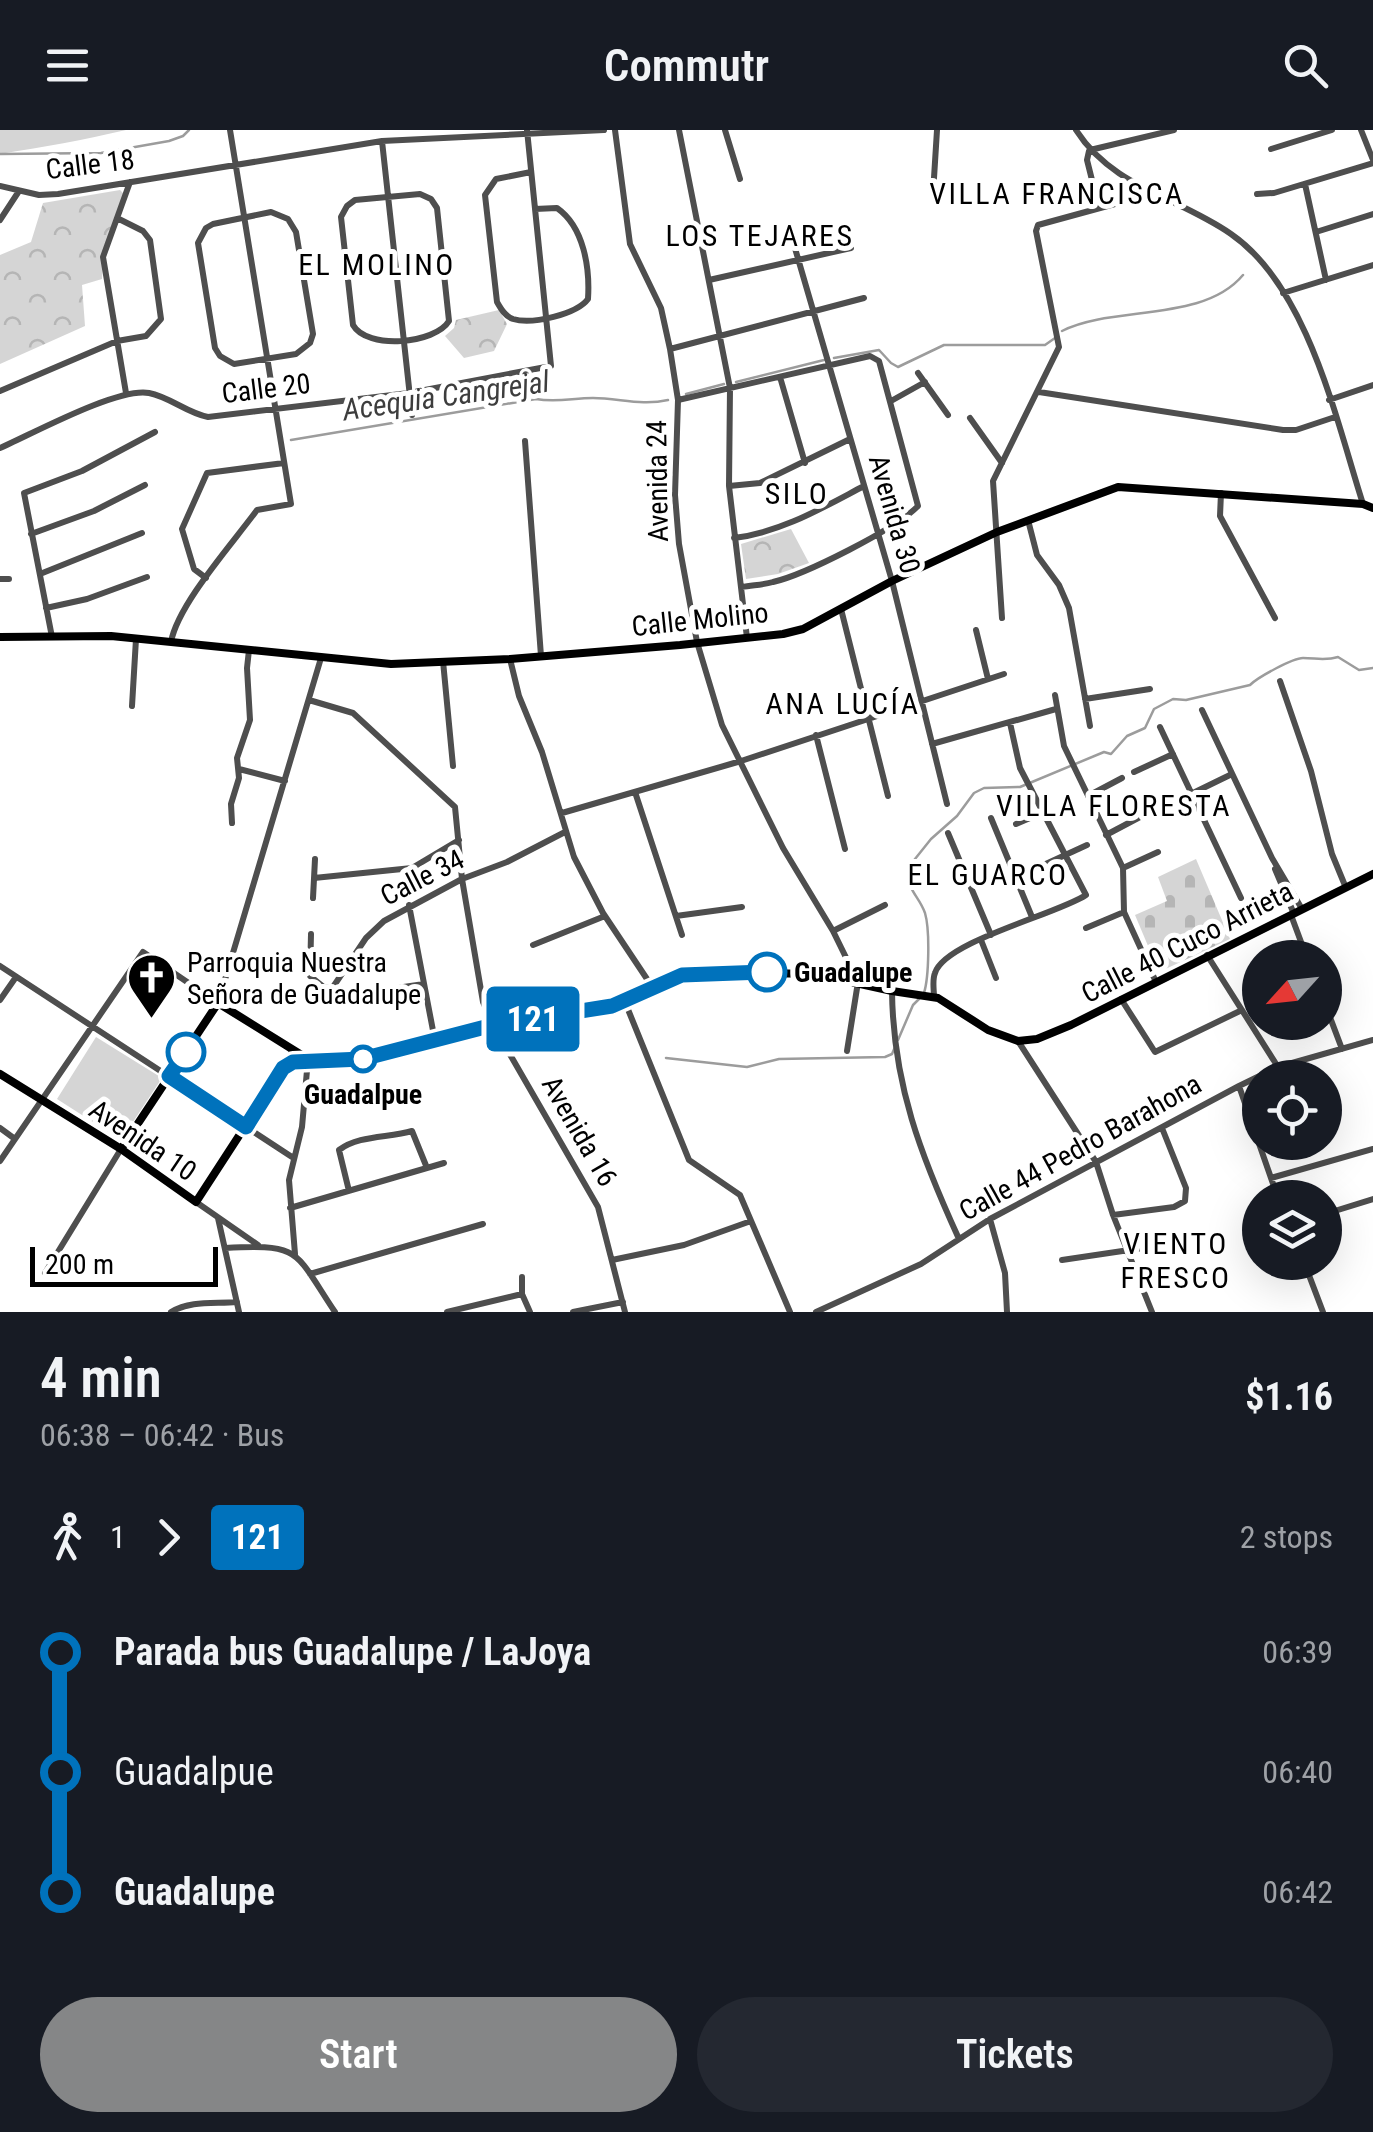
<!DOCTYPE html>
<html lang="en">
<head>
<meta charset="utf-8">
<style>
  :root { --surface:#171b24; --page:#242831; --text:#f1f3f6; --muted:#9ea1a6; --accent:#858687 }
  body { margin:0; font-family:"Roboto Condensed",sans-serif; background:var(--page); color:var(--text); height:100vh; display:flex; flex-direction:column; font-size:38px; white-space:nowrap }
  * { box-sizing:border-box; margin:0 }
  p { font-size:32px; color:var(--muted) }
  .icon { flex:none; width:55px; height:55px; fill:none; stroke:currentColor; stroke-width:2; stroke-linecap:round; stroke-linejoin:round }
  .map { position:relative; height:1182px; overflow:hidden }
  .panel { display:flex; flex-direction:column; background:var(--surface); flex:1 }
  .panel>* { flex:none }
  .badge { padding:0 20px; border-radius:8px; font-size:35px; line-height:65px }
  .needle { width:65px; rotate:243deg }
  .tools { position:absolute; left:1242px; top:810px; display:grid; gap:20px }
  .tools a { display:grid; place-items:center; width:100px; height:100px; border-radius:50%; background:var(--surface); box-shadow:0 10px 40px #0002; font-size:50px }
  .scale { position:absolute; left:30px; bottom:25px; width:188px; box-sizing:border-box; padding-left:10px; border:5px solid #000; border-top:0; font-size:28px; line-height:35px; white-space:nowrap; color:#000; -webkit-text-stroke:8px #fff; paint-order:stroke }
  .map>.badge { position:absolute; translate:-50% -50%; box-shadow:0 0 0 5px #fff }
  .legs { display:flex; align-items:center; gap:15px; height:110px; padding:0 40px; font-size:32px }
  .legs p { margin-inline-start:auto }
  .summary { display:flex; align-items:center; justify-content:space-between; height:170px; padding:0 40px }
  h1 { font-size:55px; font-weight:600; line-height:75px }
  .primary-button { display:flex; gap:20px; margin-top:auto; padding:20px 40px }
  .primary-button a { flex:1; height:115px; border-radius:60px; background:var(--accent); color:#fff; font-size:40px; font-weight:600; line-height:115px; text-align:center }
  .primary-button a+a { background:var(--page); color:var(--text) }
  ul { padding:0 40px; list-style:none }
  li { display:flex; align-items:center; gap:35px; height:120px; font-size:38px }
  li i { display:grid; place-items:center; width:15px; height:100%; margin:0 12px; background:currentColor }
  li i::after { content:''; width:25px; height:25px; margin:-12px; border:8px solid; border-radius:50%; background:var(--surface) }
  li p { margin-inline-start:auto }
  li:first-child i { background:linear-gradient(#0000 50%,currentColor 0) }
  li:last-child i { background:linear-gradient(currentColor 50%,#0000 0) }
  header { display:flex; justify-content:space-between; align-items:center; height:130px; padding:0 40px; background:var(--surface); font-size:45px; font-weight:600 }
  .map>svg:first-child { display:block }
  .green { fill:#d5d5d5 }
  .cemetery { fill:url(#cemetery-stones) }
  .park { fill:url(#park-crowns) }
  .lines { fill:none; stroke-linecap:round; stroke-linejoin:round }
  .stream { stroke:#9c9c9c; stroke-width:2.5 }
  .minor { stroke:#4e4e4e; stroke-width:6 }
  .major { stroke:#000; stroke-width:8 }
  .line-1-casing { stroke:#fff; stroke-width:22 }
  .line-1 { stroke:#0072bc; stroke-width:15 }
  .stop-1-dot { fill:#fff; stroke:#0072bc; stroke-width:5 }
  .labels { text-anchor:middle; stroke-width:10; stroke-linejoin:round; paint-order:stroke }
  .street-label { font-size:28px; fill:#000; stroke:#fff }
  .poi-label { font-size:28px; fill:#000; stroke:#fff; text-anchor:start }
  .stop-label { font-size:28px; font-weight:bold; fill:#000; stroke:#fff; text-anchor:start }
  .neighbourhood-label { font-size:30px; letter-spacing:2.5px; fill:#000; stroke:#fff }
  .water-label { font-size:30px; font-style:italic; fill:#3d3d3d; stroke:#fff }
</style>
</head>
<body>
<header><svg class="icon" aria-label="menu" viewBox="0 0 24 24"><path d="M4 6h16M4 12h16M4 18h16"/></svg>Commutr<svg class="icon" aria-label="search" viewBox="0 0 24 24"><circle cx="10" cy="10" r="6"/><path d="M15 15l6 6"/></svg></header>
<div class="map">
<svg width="1373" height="1182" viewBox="0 0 1373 1182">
  <defs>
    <pattern id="cemetery-stones" width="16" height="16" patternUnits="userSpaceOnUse" patternTransform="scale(2.5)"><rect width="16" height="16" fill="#d5d5d5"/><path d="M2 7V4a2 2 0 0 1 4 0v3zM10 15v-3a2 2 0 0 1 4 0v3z" fill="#b5b5b5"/></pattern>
    <pattern id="park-crowns" width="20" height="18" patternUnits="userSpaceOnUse" patternTransform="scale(2.5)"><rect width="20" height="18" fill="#d5d5d5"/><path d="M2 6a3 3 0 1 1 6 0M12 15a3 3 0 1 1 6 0" fill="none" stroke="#b5b5b5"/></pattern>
  </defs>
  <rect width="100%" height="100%" fill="#fff"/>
  <path class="green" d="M0,0H126C84,10 43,17 0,24Z
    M96,907L162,948L121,1010L57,969Z"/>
  <path class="cemetery" d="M1196,729L1230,809L1159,842L1135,785L1167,771L1158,747Z"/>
  <path class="park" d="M120,60L124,64L103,127L102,149L82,155L85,196L0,234V125L31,112L43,73Z
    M499,180L507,194L494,221L464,228L445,206L454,198L456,190Z
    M791,399L809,433L778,444L746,449L741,414Z"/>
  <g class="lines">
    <path class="stream" d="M0,24L101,23L169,11L183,6L189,0
      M1062,201C1113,175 1203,193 1243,145
      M834,228L879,220L891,233L898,237L944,215H1045L1055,208
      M736,252L824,230
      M686,264L724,254
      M291,310L536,269C556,273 573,268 593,268C619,268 641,276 668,270
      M924,863C929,847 930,800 925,783C919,766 908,762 907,739L931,709L957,686L974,663L984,658L1020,657L1104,622L1111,624L1127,606L1145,598L1154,579L1173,569L1186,570L1250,555C1258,547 1293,528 1303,528C1316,528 1325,531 1338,527L1359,540L1373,538
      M898,910L913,875L919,869
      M666,928L747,937L779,929L885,927L892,924L895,917"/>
    <path class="minor" d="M615,0L630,114L661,178L670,219L678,270L675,365L679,414L697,512L722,595L783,718L833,801L858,852L847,921
      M679,0L730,258L729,356L747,508
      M725,0L740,49
      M1076,0C1112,57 1178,67 1231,104C1308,157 1336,290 1363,374
      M1361,0L1373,30
      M382,11L412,285
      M1271,19L1332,0
      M1090,20L1174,0
      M1089,21L1087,30L1099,78
      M531,42L496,49L485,65L497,172C501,179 505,186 513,189C532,195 577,184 588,169C590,138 584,97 557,78L535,79
      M934,48L937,0
      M1305,54L1326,150
      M0,56L39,65L58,64L382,11L604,0
      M420,64L431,69L437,78L449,191C435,214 367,220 353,195L341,87L347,76L355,70Z
      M1257,64L1274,63L1373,33
      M271,82L288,89L296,102L313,204L310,213L296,224L234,234L220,226L215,218L198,113L206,98L213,94Z
      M0,90L19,61
      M1316,102L1373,84
      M792,108L892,451L947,674
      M709,150L851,118
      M1283,163L1373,135
      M670,219L864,168
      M918,243L948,285
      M780,247L805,333
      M0,261L117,211L146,206L161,189L150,110L143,101L117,88
      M1039,262L1283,300H1296L1335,287
      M126,263L103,127L130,52
      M678,270L870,226L879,231L918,376C896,399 804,445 773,452C763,455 752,455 742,457
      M1329,270L1373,255
      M891,271L925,252
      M970,288L1002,333
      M525,311L541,526
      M0,318C32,304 118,257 149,263C170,267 187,283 208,287L409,263L551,236L527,0
      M729,356L760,353L850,309
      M1221,363L1220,386L1275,488
      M1028,390L1037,425L1059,455L1069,478L1090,596
      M31,404L94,381L145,355
      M734,408C782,402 822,378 864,356
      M40,444L142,403
      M206,448L194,439L182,399L207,343L284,333
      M0,449H9
      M46,478L87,469L147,447
      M841,479L888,666
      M1002,488L993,351L1059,217L1036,101L1038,95L1155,63
      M976,500L988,549
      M52,507L24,363L82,341L155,302
      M171,512C178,474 233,413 257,380L291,374L230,0
      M510,529L519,566L542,622L574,727L603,783L653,858
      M443,531L453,636
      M1280,551L1311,641L1332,724L1346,758
      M1055,565L1064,616L1123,738L1124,782L1156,852
      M1085,569L1150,559
      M309,570L353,583L455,677L462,749L483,872L493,895L598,1077L625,1182
      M132,576L136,509
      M1202,580L1272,728L1302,779
      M1160,597L1241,768
      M816,605L845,719
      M932,614L1056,579
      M239,639L285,651
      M1134,642L1173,624
      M635,662L682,805
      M1088,666L1122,648
      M1154,682L1232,644
      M562,683L741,631L1004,544
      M991,688L1032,787
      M232,693L231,674L239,648L237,628L250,590L247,538L249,520
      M1016,694L1044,682
      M948,703L991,805
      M1106,705L1140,687
      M1037,738L1087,715
      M1123,738L1158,722
      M1275,739L1294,784
      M314,748L412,738L459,710
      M313,768L315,729
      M409,775L435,911
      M1291,785L1307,828
      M676,786L742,777
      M1086,798L1124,782
      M833,801L885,775
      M311,804L310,846L325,858L333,857L366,808L384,791L462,749L507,732L565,702
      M981,810L996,848
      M533,815L605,786
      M1207,825L1278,937
      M0,836L292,1027
      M390,859L424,854
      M892,861C893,954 921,1026 959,1109
      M934,867C934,860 932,850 935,843C945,811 1058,784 1086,765L1020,638L1010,593
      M1121,869L1155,922L1242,880
      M0,870L16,847
      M625,872L689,1030L740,1065L790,1182
      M1325,874L1342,919
      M1018,911L1096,1032L1113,1085L1152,1182
      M284,938L293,932L308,929L302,997L289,1050L295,1124
      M1239,956L1278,1068
      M0,998L15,1009
      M0,1031L143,822L218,873L321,528
      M1271,1048L1373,1019
      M349,1061L339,1020C359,1005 388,1008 412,1001L427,1038
      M196,1072L258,1115
      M290,1078L444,1033
      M1325,1084L1373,1069
      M1113,1085L1174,1077L1185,1071L1186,1058L1162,998
      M218,1088L239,1182
      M990,1089L1005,1143L1007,1182
      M225,1118C303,1114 294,1121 335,1182
      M612,1130L684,1115L751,1091
      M1062,1130L1183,1112
      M1304,1132L1323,1182
      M45,1143L121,1019
      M310,1144L483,1094
      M522,1147V1164L530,1182
      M171,1182C191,1170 214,1174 237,1172
      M447,1182L522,1164
      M573,1182L623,1172
      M816,1182L921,1134L990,1089L1239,956L1278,937L1373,910"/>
    <path class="major" d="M0,507L111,506L391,534L510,529L680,515L783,504L803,499L892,451L997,402L1118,357L1363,374L1373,378
      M0,944L121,1019L196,1072L294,921
      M121,1019L218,873L308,929L321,931L363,929L493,895L613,876L674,848L703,842L815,844L892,861L938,868L988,900L1018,911L1037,909L1071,895L1373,744"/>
  </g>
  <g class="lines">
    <defs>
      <path id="line-1" d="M186,922L169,946L246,997L283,938L293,932L362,929L493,895L612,876L682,845L767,842"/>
    </defs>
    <use href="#line-1" class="line-1-casing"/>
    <use href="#line-1" class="line-1"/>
  </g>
  <defs>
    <symbol id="church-pin" viewBox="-11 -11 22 30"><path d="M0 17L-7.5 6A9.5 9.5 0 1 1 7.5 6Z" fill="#000" stroke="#fff"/><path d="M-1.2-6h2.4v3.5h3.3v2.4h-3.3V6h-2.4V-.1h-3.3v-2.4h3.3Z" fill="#fff"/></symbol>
  </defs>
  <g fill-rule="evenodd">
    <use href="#church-pin" x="124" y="820" width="55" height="75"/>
  </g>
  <g class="stop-1-dot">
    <circle cx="767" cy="842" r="18"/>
    <circle cx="186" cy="922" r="18"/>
    <circle cx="363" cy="929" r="12"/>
  </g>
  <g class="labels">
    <g class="street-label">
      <text transform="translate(90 34) rotate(-7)" y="10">Calle 18</text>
      <text transform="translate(266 258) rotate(-7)" y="10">Calle 20</text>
      <text transform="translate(657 351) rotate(-91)" y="10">Avenida 24</text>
      <text transform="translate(895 384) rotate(74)" y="10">Avenida 30</text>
      <text transform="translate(700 489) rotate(-6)" y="10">Calle Molino</text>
      <text transform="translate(422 747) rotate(-27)" y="10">Calle 34</text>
      <text transform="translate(1187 812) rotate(-27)" y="10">Calle 40 Cuco Arrieta</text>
      <text transform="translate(580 1001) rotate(60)" y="10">Avenida 16</text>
      <text transform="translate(143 1010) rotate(34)" y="10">Avenida 10</text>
      <text transform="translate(1080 1017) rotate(-29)" y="10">Calle 44 Pedro Barahona</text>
    </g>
    <g class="poi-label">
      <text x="187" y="842">Parroquia Nuestra<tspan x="187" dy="32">Señora de Guadalupe</tspan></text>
    </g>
    <g class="stop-label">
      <text x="794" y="852">Guadalupe</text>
      <text x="363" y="974" text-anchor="middle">Guadalpue</text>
    </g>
    <g class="neighbourhood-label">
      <text x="1057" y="74">VILLA FRANCISCA</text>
      <text x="760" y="116">LOS TEJARES</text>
      <text x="377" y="145">EL MOLINO</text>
      <text x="797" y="374">SILO</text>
      <text x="843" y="584">ANA LUCÍA</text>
      <text x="1114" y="686">VILLA FLORESTA</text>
      <text x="988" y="755">EL GUARCO</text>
      <text x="1176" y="1124">VIENTO<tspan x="1176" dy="34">FRESCO</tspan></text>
    </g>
    <g class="water-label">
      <text transform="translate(446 266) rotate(-8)" y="10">Acequia Cangrejal</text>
    </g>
  </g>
</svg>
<div class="tools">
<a><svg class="needle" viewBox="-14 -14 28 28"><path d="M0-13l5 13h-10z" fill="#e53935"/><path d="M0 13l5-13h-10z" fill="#9ea1a6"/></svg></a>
<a><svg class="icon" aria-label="locate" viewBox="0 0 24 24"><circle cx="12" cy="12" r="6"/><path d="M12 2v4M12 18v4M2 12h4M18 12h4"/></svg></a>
<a><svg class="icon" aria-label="layers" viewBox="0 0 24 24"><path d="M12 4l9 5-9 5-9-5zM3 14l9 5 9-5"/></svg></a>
</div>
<div class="scale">200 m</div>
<b class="badge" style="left:533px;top:889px;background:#0072bc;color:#fff">121</b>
</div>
<section class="panel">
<div class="summary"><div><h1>4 min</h1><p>06:38 – 06:42 · Bus</p></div><b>$1.16</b></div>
<div class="legs"><svg class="icon" aria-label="walk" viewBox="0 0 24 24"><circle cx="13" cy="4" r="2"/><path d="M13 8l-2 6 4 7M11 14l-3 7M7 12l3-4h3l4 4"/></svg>1<svg class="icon" aria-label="forward" viewBox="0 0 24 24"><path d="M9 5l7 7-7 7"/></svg><b class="badge" style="background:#0072bc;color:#fff">121</b><p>2 stops</p></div>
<ul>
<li><i style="color:#0072bc"></i><b>Parada bus Guadalupe / LaJoya</b><p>06:39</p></li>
<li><i style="color:#0072bc"></i><span>Guadalpue</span><p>06:40</p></li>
<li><i style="color:#0072bc"></i><b>Guadalupe</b><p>06:42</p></li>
</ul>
<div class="primary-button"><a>Start</a><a>Tickets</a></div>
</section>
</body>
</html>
